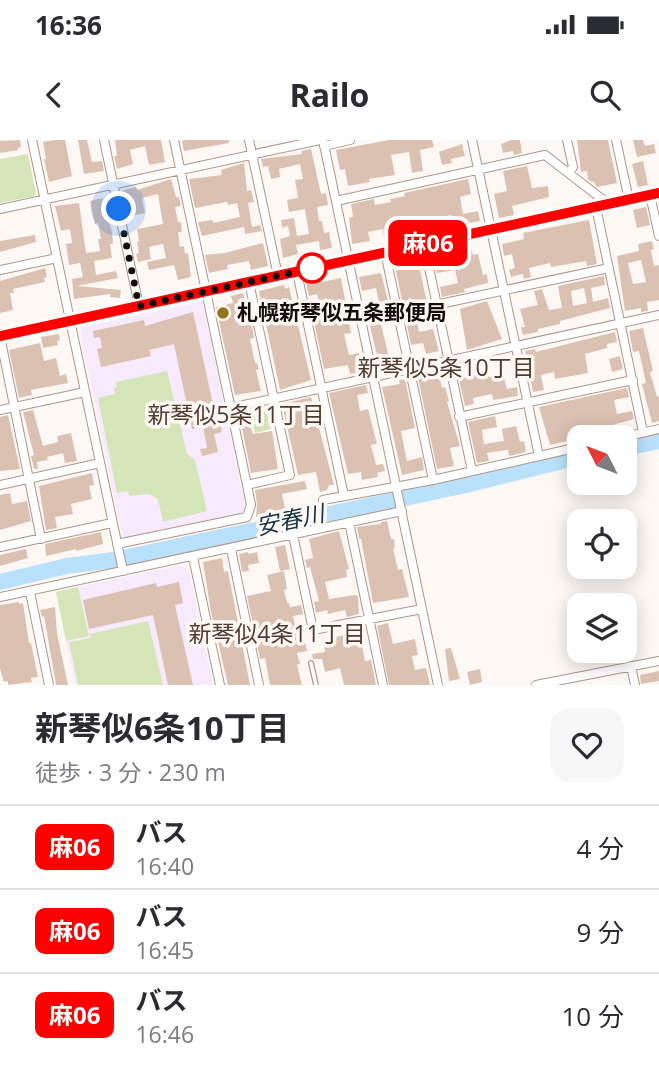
<!DOCTYPE html>
<html lang="ja">
<head>
<meta charset="utf-8">
<style>
  :root { --surface:#fff; --page:#f7f7f7; --text:#2b2b33; --muted:#7c7c81; --line:#e1e1e2 }
  body { margin:0; font-family:"Open Sans","Noto Sans JP",sans-serif; background:var(--page); color:var(--text); height:100vh; display:flex; flex-direction:column; font-size:26px; white-space:nowrap }
  * { box-sizing:border-box; margin:0 }
  p { font-size:23px; color:var(--muted) }
  .icon { flex:none; width:38px; height:38px; fill:none; stroke:currentColor; stroke-width:2; stroke-linecap:round; stroke-linejoin:round }
  .map { position:relative; height:545px; overflow:hidden }
  .sheet { display:flex; flex-direction:column; background:var(--surface); flex:1 }
  .sheet>* { flex:none }
  .badge { padding:0 14px; border-radius:10px; font-size:24px; line-height:46px }
  .needle { width:46px; rotate:312deg }
  .tools { position:absolute; left:567px; top:285px; display:grid; gap:14px }
  .tools a { display:grid; place-items:center; width:70px; height:70px; border-radius:14px; background:var(--surface); box-shadow:0 4px 18px #0003; font-size:35px }
  .you { position:absolute; width:35px; height:35px; margin:-18px; border:5px solid #fff; border-radius:50%; background:#1a73e8; box-shadow:0 0 0 10px #1a73e833 }
  .map>.badge { position:absolute; translate:-50% -50%; box-shadow:0 0 0 4px #fff }
  .round { display:grid; place-items:center; flex:none; width:74px; height:74px; border-radius:21px; background:var(--page) }
  .headline { display:flex; align-items:center; justify-content:space-between; height:119px; padding:0 35px }
  h1 { font-size:33px; font-weight:700; line-height:52px }
  ul { padding:0; list-style:none }
  li { display:flex; align-items:center; gap:21px; height:84px; padding:0 35px; border-top:2px solid var(--line) }
  li div { flex:1 }
  li b { display:block; font-size:26px }
  li em { font-style:normal }
  li .badge { min-width:77px; font-weight:700; text-align:center }
  .status { display:flex; justify-content:space-between; align-items:center; height:49px; padding:0 35px; background:var(--surface); direction:ltr }
  .status svg { height:19px; fill:currentColor }
  header { display:flex; justify-content:space-between; align-items:center; height:91px; padding:0 35px; background:var(--surface); font-size:32px; font-weight:700 }
  .map>svg:first-child { display:block }
  .education { fill:#f8eafd }
  .green { fill:#d4e5b7 }
  .lines { fill:none; stroke-linecap:round; stroke-linejoin:round }
  .river { stroke:#bae1fc; stroke-width:16 }
  .building { fill:#dac1b2; fill-rule:evenodd }
  .service-casing { stroke:#ae9587; stroke-width:6 }
  .minor-casing { stroke:#ae9587; stroke-width:10 }
  .tertiary-casing { stroke:#ae9587; stroke-width:12 }
  .service { stroke:#fff; stroke-width:3.5 }
  .minor { stroke:#fff; stroke-width:8 }
  .tertiary { stroke:#fff; stroke-width:10 }
  .line-casing { stroke:#fff; stroke-width:16 }
  .line { stroke:#f00; stroke-width:10 }
  .walk { stroke:#150d08; stroke-width:7; stroke-dasharray:0 12.6 }
  .stop-dot { fill:#fff; stroke:#f00; stroke-width:3.5 }
  .poi-dot { fill:#96741d; stroke:#fef8f5; stroke-width:2.5 }
  .labels { text-anchor:middle; stroke-width:7; stroke-linejoin:round; paint-order:stroke }
  .poi-label { font-size:21px; font-weight:bold; fill:#150d08; stroke:#fef8f5; text-anchor:start }
  .neighbourhood-label { font-size:23px; fill:#503c2f; stroke:#fef8f5 }
  .water-label { font-size:23px; font-style:italic; fill:#143345; stroke:#fef8f5 }
</style>
</head>
<body>
<div class="status"><b>16:36</b><svg viewBox="0 0 49 12"><path d="M0 12V9h3v3zM5 12V6h3v6zM10 12V3h3v9zM15 12V0h3v12zM26 1h20v11H26zM47 4h2v5h-2z"/></svg></div>
<header><svg class="icon" aria-label="back" viewBox="0 0 24 24"><path d="M15 5l-7 7 7 7"/></svg>Railo<svg class="icon" aria-label="search" viewBox="0 0 24 24"><circle cx="10" cy="10" r="6"/><path d="M15 15l6 6"/></svg></header>
<div class="map">
<svg width="659" height="545" viewBox="0 0 659 545">
  <rect width="100%" height="100%" fill="#fef8f5"/>
  <path class="education" d="M200,162L203,164L246,369L242,374L127,399L122,395L80,192L82,187Z
    M180,425L189,431L213,545H75L56,452Z"/>
  <path class="green" d="M28,14L36,53L34,56L0,63V19Z
    M167,231L187,314L195,320L207,371L163,382L158,359L149,354L129,356L128,351L117,353L98,258L115,254L114,248L117,247L116,242Z
    M266,267L271,289L255,293L250,271Z
    M78,447L89,496L66,501L56,452Z
    M148,481L163,545H78L69,502L91,498L90,494Z"/>
  <g class="lines">
    <path class="river" d="M625,308L659,301
      M0,442L67,426L113,420L466,345L579,317"/>
  </g>
  <path class="building" d="M20,0L21,7L18,8V10L0,13V1Z
    M55,0H65L72,36L49,42L44,19H46L43,2Z
    M78,0H87L92,22L102,21L104,31L84,34Z
    M115,0H161L165,22L149,25L145,6L130,10L133,24L117,29L114,16H117Z
    M186,0H229V3L184,11L182,1Z
    M389,0H432L434,7L420,10L423,31L412,33L409,12L391,15L395,35L369,39L370,42L348,46L345,29L340,30L336,10Z
    M511,0H520L522,13L514,15L513,11L503,13L501,4Z
    M577,0H608L617,43L597,47L594,42L588,40L587,31L581,32Z
    M633,0H643L645,6L654,4L656,13L637,17Z
    M462,4L465,16L451,19L452,23L442,25L439,12Z
    M311,9L321,54L326,53L328,65L317,67L319,81H322L324,93L329,92L332,108L320,110L319,101L296,105L298,114L283,118L280,99L290,96L288,86L282,88L281,80L294,78L297,96L309,94L305,69L289,72L287,60L298,58L295,40L303,39L300,24L279,29L280,37L271,39L268,26L263,27L261,19L302,14L301,11Z
    M643,21L648,45L638,47L632,24Z
    M244,23L247,51L251,50L254,62L248,63L252,87L260,85L262,91L245,94L244,87L202,96L198,82L212,80L213,83L240,77L237,63L228,65L227,62L195,68L189,39L222,35L221,30Z
    M527,26L532,48L548,46L549,57L512,66L514,75L499,78L494,54L507,51L503,31Z
    M171,39L176,57H179L181,66L175,67L178,82H181L182,92H178L180,107L184,106L185,114L188,113L191,137L178,140L174,125L149,130L147,122L166,118L163,104L149,107L151,119L138,122L136,114L139,113L137,102L139,101L137,89L163,84L158,54L142,58L145,73L131,76L128,60L124,61L121,51L136,47L137,50Z
    M468,39L471,54L460,57L463,74L478,71L480,81L453,86L451,75L433,79L435,85L421,88L410,90L409,85L393,87L395,95L384,97L383,89L368,92L370,101L352,104L349,78L353,77L351,64L374,59L375,65L391,62L390,59L405,56L404,53Z
    M103,58L112,92L113,104H110L112,118L94,121L96,135L116,131L118,138L77,146L121,150L120,158L110,157V154L74,159L72,139L83,137L80,123L69,125L66,104L72,103L70,89L61,91L55,66L79,63L86,113L100,111L98,99H101L98,83L95,84L90,61Z
    M646,67L650,85L637,88L633,70Z
    M589,80L597,124L587,126L586,121L551,127L550,123L529,128L531,137L524,139L523,134L511,137L509,130L515,128L512,114L504,116L502,104L524,99L523,93Z
    M35,95L36,102L0,112V101Z
    M652,101L654,109L651,110L654,126L659,125V160L647,162L648,171L641,172V168L625,171L617,116L639,111L638,104ZM641,120L646,142L633,144L628,123Z
    M263,103L268,126L251,130L249,121L227,125L228,129L209,133L205,115L225,113Z
    M470,105L473,115L478,114L483,135L487,134L488,143L464,149L465,152L442,157L440,147L458,143L455,130L437,133L433,114Z
    M417,116L427,163L414,166L419,192L433,189L439,211L426,214L423,203L411,205L394,121Z
    M45,128L47,137L44,138L45,142L13,149L14,153H10L13,170L0,173V141Z
    M381,133L393,181L381,184L390,222L379,224L368,177L382,175L376,148L362,151L359,137Z
    M604,136L605,145L591,148L593,162L608,158L610,168L560,181V184L538,189V192L523,195L521,187H525L520,169L538,165L534,151L542,149L549,170L562,168L558,146ZM584,148L587,163L573,166L571,151Z
    M341,138L351,193L344,194L349,215L359,213L362,232L350,234L348,225L324,229L314,182L318,181L317,176L322,175L317,154L309,156L306,143L321,139L322,142Z
    M284,145L285,149L289,147L311,240L280,250L259,151Z
    M243,153L253,191L254,198L250,199L255,223H257L259,229L256,230L261,251L235,255L216,167L233,163L231,156Z
    M487,161L502,199L467,210L460,169Z
    M193,172L215,274L218,273L222,292L214,294L218,312L202,316L200,309L207,308L203,287L192,289L174,204L149,210L151,216L101,227L97,209L102,208L100,197L94,198L93,191L144,180L145,186Z
    M643,188L653,231L650,232L657,257L659,256V281L652,283L642,244L646,243L639,211L633,212L629,191Z
    M615,192L617,202L607,204V208L585,214L588,233L555,239L554,232L541,235L544,250L533,252L525,211L535,209L536,212Z
    M59,194L60,200L57,201L58,205L43,208L41,197Z
    M40,203L44,221L56,218L60,236L66,234L68,243L31,250L32,255L19,258L9,210Z
    M620,216L623,229L612,232L609,219Z
    M486,219L489,237L503,234L507,249L517,247L518,256L493,260L492,254L473,258L474,264L465,266L457,230L461,229L463,236L466,237L481,234L478,221Z
    M438,230L442,248L445,247L449,261L447,262L460,306L450,308L454,326L437,329L418,238Z
    M405,239L415,288L401,291L407,321L422,317L424,330L402,335L382,247L400,244L399,240Z
    M366,245L368,253L357,255L360,271L368,269L377,304L371,305L376,325L383,324L385,331L377,333L378,337L362,340L361,332L348,334L329,253Z
    M627,248L629,257L614,260L617,274L632,271L634,279L594,290L595,294L566,298L567,301L550,305L539,267Z
    M311,257L334,345H329L327,350L320,352L316,332L298,335L282,264Z
    M33,270L43,306L58,302L57,296L71,293L77,321L65,323L63,313L47,317L48,320L37,322L38,329H34L31,316L34,315L23,272Z
    M246,272L253,294L272,291L278,329L251,333L239,273Z
    M8,275L20,329L0,331V277Z
    M495,276L497,287L482,290L484,304L504,301L502,289L516,286L520,302L524,301L526,312L509,316L508,310H506L487,313L489,321L477,323L468,282Z
    M92,333L94,345L89,346L92,359L71,364L73,374L55,377L57,388L46,390L39,346Z
    M305,341L307,349L282,354L286,372L256,377L257,364L255,350Z
    M10,353L12,364L27,361L31,381L0,390V355Z
    M387,381L391,399H394L395,408H393L398,430L402,429L409,457L373,463L361,399H359L357,387L381,384V382Z
    M339,391L349,429L346,430L347,437L325,442L329,459L355,455L358,456L359,474L347,477L345,470L328,474L327,470L316,473L314,462L319,461L310,427L307,428L305,420L313,418L309,399Z
    M101,392L103,404L76,411V409L46,416L45,404Z
    M285,405L290,429L280,431L275,407Z
    M26,409L28,418L0,426V415Z
    M248,412L249,414L257,412L259,423L248,425L249,431L242,432L239,414Z
    M222,418L224,432L228,431L250,545H228L211,472L203,422Z
    M284,431L287,449L284,450L287,463H289L290,467L301,465L303,474L293,476L297,494L303,493L307,511L297,513L300,524L297,525L302,545H270L265,518L260,519L247,456L271,451L267,435Z
    M179,442L183,463L175,465L193,545H168L153,475L89,489L83,460L156,443L157,447Z
    M19,462V464L23,463L29,503H31L38,537L31,538L32,542L8,545V541L4,542L0,529V465Z
    M55,467L57,494L68,545H56L44,476L42,477L40,470Z
    M388,483L393,504L415,499L418,515L412,516L415,530L426,528L430,545H389L377,486Z
    M357,489L359,495H360L365,521L371,520L376,545H344L340,528L325,532L322,519H313L312,514L325,512L323,500L349,494L348,492Z
    M451,508L460,539L449,541L445,509Z
    M480,529L482,542L470,545L467,532Z
    M659,531V541L641,544L640,535Z"/>
  <g class="lines">
    <defs>
      <path id="service" d="M311,523L316,545"/>
      <path id="minor" d="M32,0L123,431
        M104,0L139,166
        M174,0L247,345L290,335L249,142
        M249,0L278,136
        M323,0L438,545
        M472,0L539,316
        M567,0L573,27L569,33
        M616,0L629,60
        M324,6L350,0
        M650,55L659,96
        M336,61L545,15L602,59L604,65
        M596,67L643,292
        M0,69L320,0
        M424,104L472,331
        M385,112L433,340
        M0,130L57,118
        M297,132L344,356
        M435,165L609,128
        M0,196L41,399
        M230,268L659,175
        M0,270L85,252
        M459,277L633,240
        M620,298L659,289
        M0,345L100,323
        M323,360L433,340L579,307
        M349,382L383,545
        M293,395L313,490L422,469
        M117,404L247,377L251,365L247,345
        M0,407L112,383
        M231,409L259,545
        M193,417L220,545
        M30,452L49,545
        M0,457L402,371
        M631,526L635,545
        M536,545L659,521"/>
      <path id="tertiary" d="M0,196L659,53"/>
    </defs>
    <use href="#service" class="service-casing"/>
    <use href="#minor" class="minor-casing"/>
    <use href="#tertiary" class="tertiary-casing"/>
    <use href="#service" class="service"/>
    <use href="#minor" class="minor"/>
    <use href="#tertiary" class="tertiary"/>
  </g>
  <g class="lines">
    <defs>
      <path id="line" d="M0,196L659,53"/>
    </defs>
    <use href="#line" class="line-casing"/>
    <use href="#line" class="line"/>
    <path class="walk" d="M119,69L139,166L318,127L312,128"/>
  </g>
  <circle class="stop-dot" cx="312" cy="128" r="14"/>
  <circle class="poi-dot" cx="223" cy="173" r="7"/>
  <g class="labels">
    <g class="poi-label">
      <text x="237" y="180">札幌新琴似五条郵便局</text>
    </g>
    <g class="neighbourhood-label">
      <text x="446" y="236">新琴似5条10丁目</text>
      <text x="236" y="283">新琴似5条11丁目</text>
      <text x="277" y="502">新琴似4条11丁目</text>
    </g>
    <g class="water-label">
      <text transform="translate(290 380) rotate(-12)" y="8">安春川</text>
    </g>
  </g>
</svg>
<div class="tools">
<a><svg class="needle" viewBox="-14 -14 28 28"><path d="M0-13l5 13h-10z" fill="#e53935"/><path d="M0 13l5-13h-10z" fill="#7c7c81"/></svg></a>
<a><svg class="icon" aria-label="locate" viewBox="0 0 24 24"><circle cx="12" cy="12" r="6"/><path d="M12 2v4M12 18v4M2 12h4M18 12h4"/></svg></a>
<a><svg class="icon" aria-label="layers" viewBox="0 0 24 24"><path d="M12 4l9 5-9 5-9-5zM3 14l9 5 9-5"/></svg></a>
</div>
<div class="you" style="left:119px;top:69px"></div>
<b class="badge" style="left:428px;top:103px;background:#f00;color:#fff">麻06</b>
</div>
<section class="sheet">
<div class="headline"><div><h1>新琴似6条10丁目</h1><p>徒歩 · 3 分 · 230 m</p></div><a class="round"><svg class="icon" aria-label="heart" viewBox="0 0 24 24"><path d="M12 20l-8-8c-3-5 5-10 8-4 3-6 11-1 8 4z"/></svg></a></div>
<ul>
<li><span class="badge" style="background:#f00;color:#fff">麻06</span><div><b>バス</b><p>16:40</p></div><em>4 分</em></li>
<li><span class="badge" style="background:#f00;color:#fff">麻06</span><div><b>バス</b><p>16:45</p></div><em>9 分</em></li>
<li><span class="badge" style="background:#f00;color:#fff">麻06</span><div><b>バス</b><p>16:46</p></div><em>10 分</em></li>
</ul>
</section>
</body>
</html>
